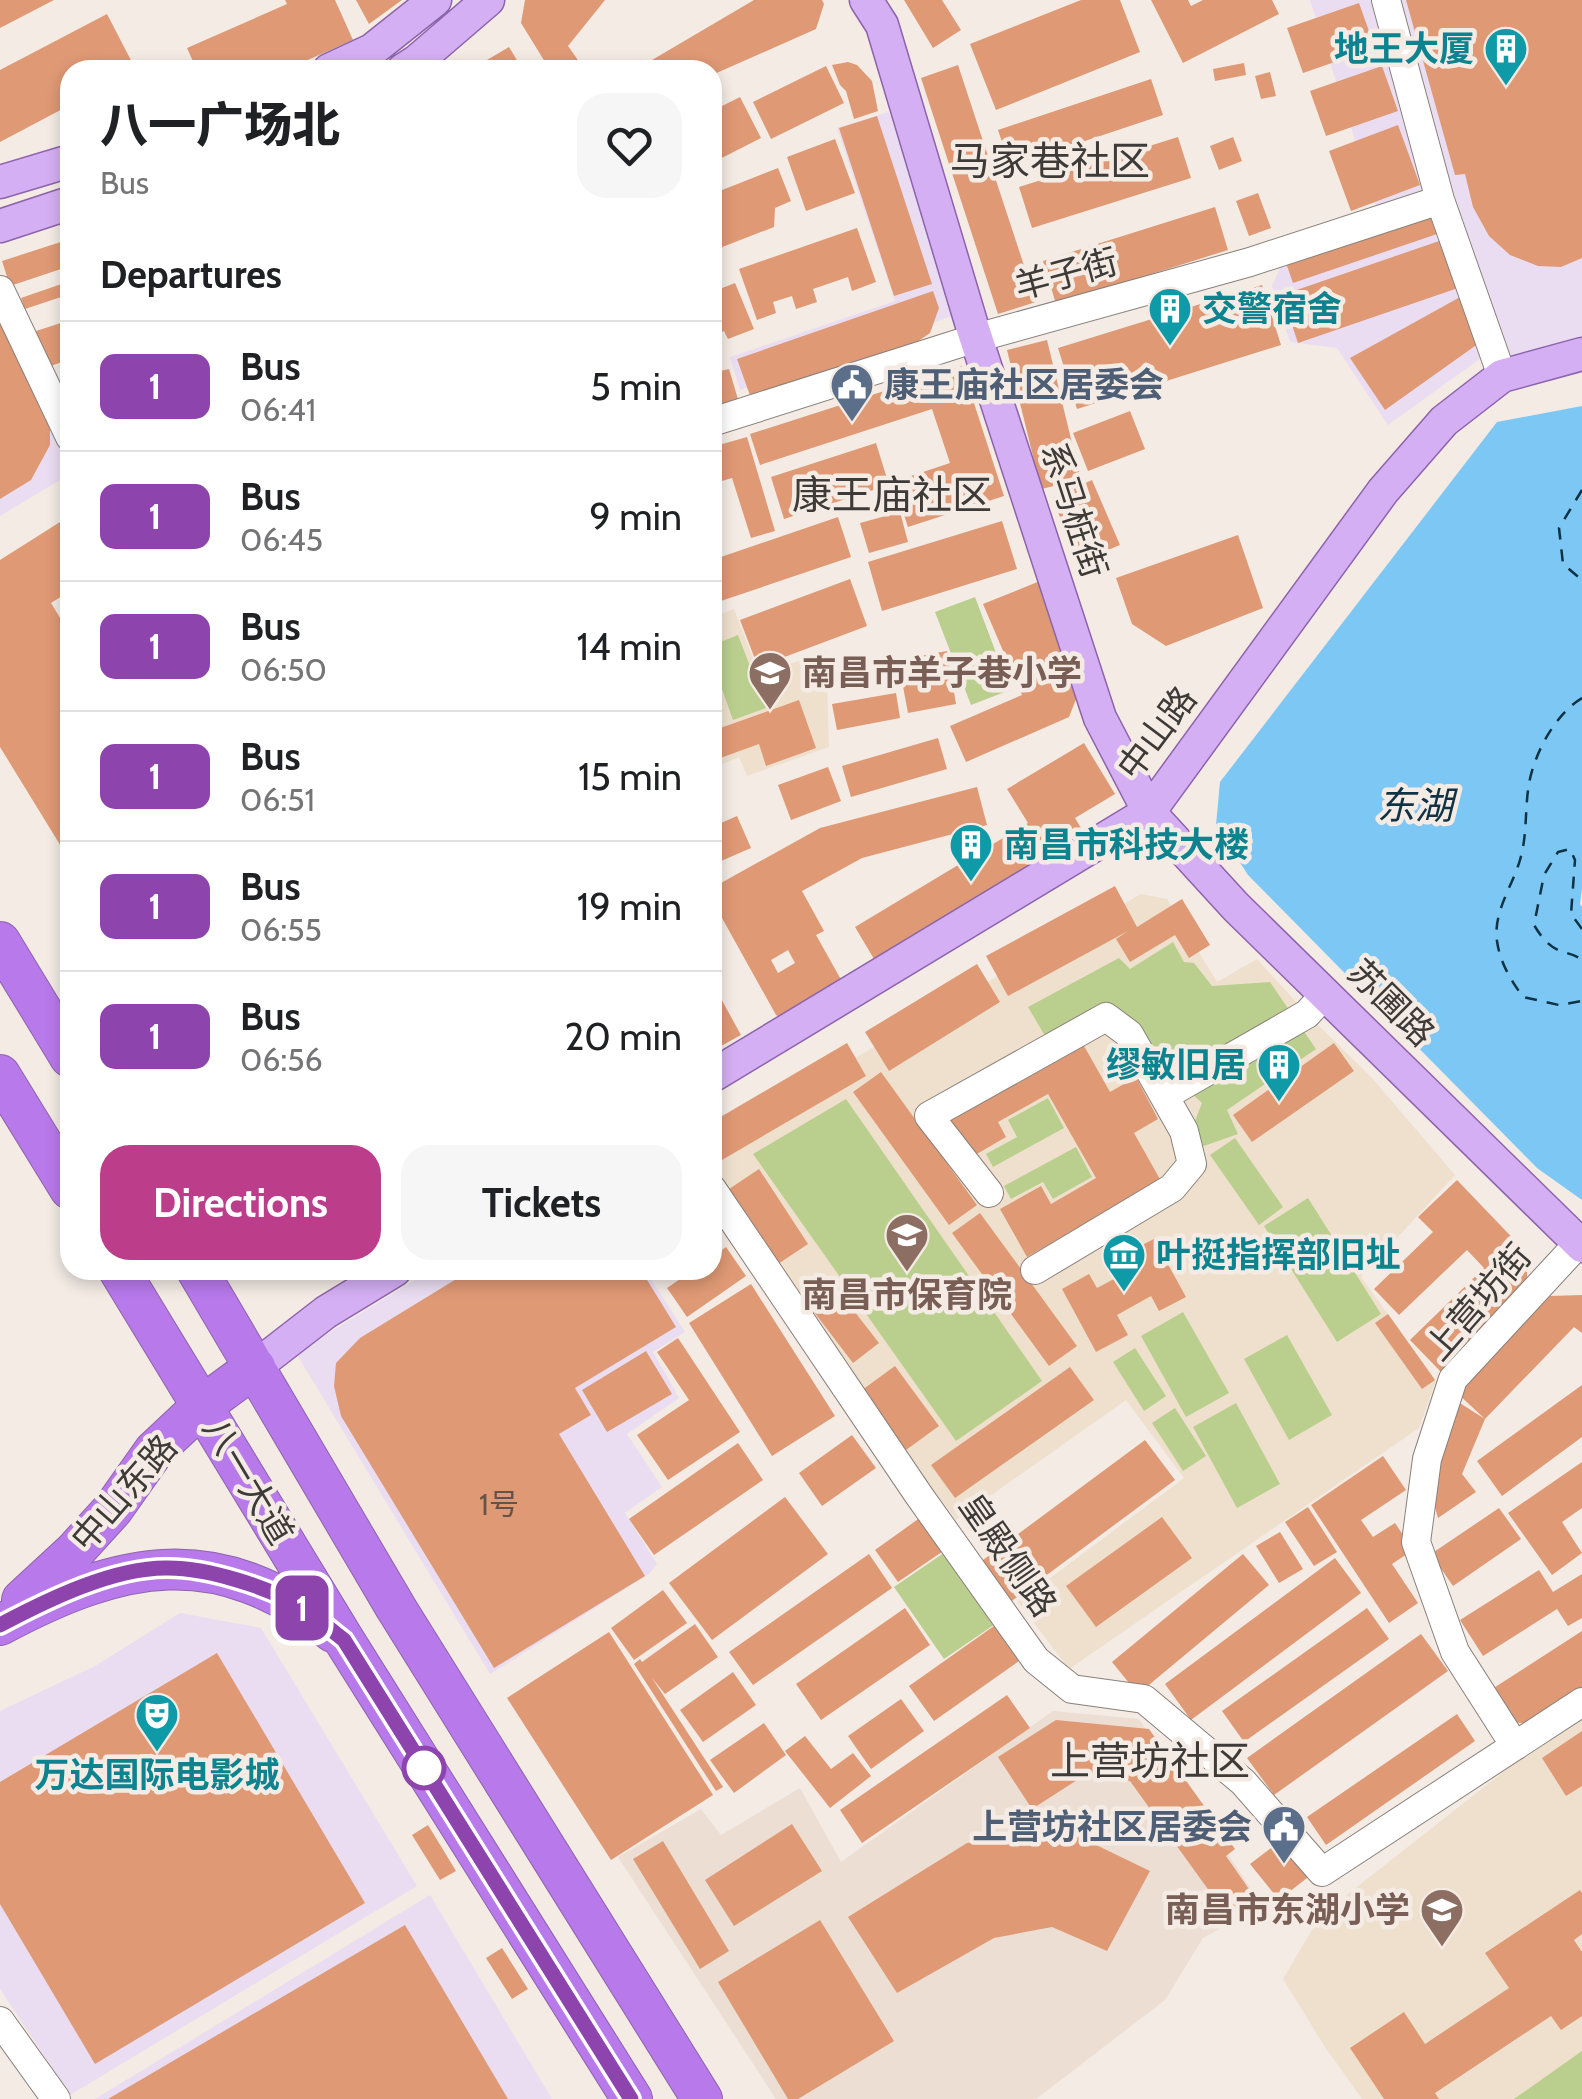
<!DOCTYPE html>
<html lang="en">
<head>
<meta charset="utf-8">
<style>
  :root { --surface:#fff; --page:#f6f6f6; --text:#202124; --muted:#757577; --line:#e0e0e0; --accent:#bc3d8a }
  body { margin:0; font-family:Cabin,"Noto Sans SC",sans-serif; background:var(--page); color:var(--text); height:100vh; display:flex; flex-direction:column; font-size:38px; white-space:nowrap }
  * { box-sizing:border-box; margin:0 }
  p { font-size:32px; color:var(--muted) }
  .icon { flex:none; width:55px; height:55px; fill:none; stroke:currentColor; stroke-width:2; stroke-linecap:round; stroke-linejoin:round }
  .map { position:relative; flex:1; overflow:hidden }
  .details { position:absolute; left:60px; top:60px; width:662px; height:1220px; display:flex; flex-direction:column; background:var(--surface); border-radius:30px; box-shadow:0 5px 15px #0003 }
  .details>* { flex:none }
  .badge { padding:0 20px; border-radius:15px; font-size:35px; line-height:65px }
  .map>.badge { position:absolute; translate:-50% -50%; box-shadow:0 0 0 5px #fff }
  h2 { padding:0 40px; font-size:38px; line-height:90px }
  .round { display:grid; place-items:center; flex:none; width:105px; height:105px; border-radius:30px; background:var(--page) }
  .headline { display:flex; align-items:center; justify-content:space-between; height:170px; padding:0 40px }
  h1 { font-size:48px; font-weight:800; line-height:75px }
  .button { display:flex; gap:20px; margin-top:auto; padding:20px 40px }
  .button a { flex:1; height:115px; border-radius:30px; background:var(--accent); color:#fff; font-size:40px; font-weight:800; line-height:115px; text-align:center }
  .button a+a { background:var(--page); color:var(--text) }
  ul { padding:0; list-style:none }
  li { display:flex; align-items:center; gap:30px; height:130px; padding:0 40px; border-top:2px solid var(--line) }
  li div { flex:1 }
  li b { display:block; font-size:38px }
  li em { font-style:normal }
  li .badge { min-width:110px; font-weight:700; text-align:center }
  .map>svg:first-child { display:block }
  .commercial { fill:#eaddf1 }
  .built { fill:#ecded2 }
  .education { fill:#eee0cd }
  .green { fill:#bacf8d }
  .water { fill:#7cc7f3 }
  .lines { fill:none; stroke-linecap:round; stroke-linejoin:round }
  .ferry { stroke:#0f3244; stroke-width:2.5; stroke-dasharray:12 10; stroke-linecap:butt }
  .building { fill:#df9975; fill-rule:evenodd }
  .minor-casing { stroke:#89817b; stroke-width:30 }
  .major-casing { stroke:#8d63ac; stroke-width:35 }
  .highway-casing { stroke:#8d63ac; stroke-width:42 }
  .minor { stroke:#fff; stroke-width:28 }
  .major { stroke:#d4aff3; stroke-width:32 }
  .highway { stroke:#b879eb; stroke-width:40 }
  .line-casing { stroke:#fff; stroke-width:22 }
  .line { stroke:#8e44ad; stroke-width:15 }
  .stop-dot { fill:#fff; stroke:#8e44ad; stroke-width:5 }
  .labels { text-anchor:middle; stroke-width:9; stroke-linejoin:round; paint-order:stroke }
  .number-label { font-size:30px; fill:#665246 }
  .culture-label { font-size:35px; font-weight:bold; fill:#0d838f; stroke:#f3ebe4; text-anchor:start }
  .street-label { font-size:35px; fill:#3d3a37; stroke:#f3ebe4 }
  .service-label { font-size:35px; font-weight:bold; fill:#4e5e75; stroke:#f3ebe4; text-anchor:start }
  .education-label { font-size:35px; font-weight:bold; fill:#785e54; stroke:#f3ebe4; text-anchor:start }
  .water-label { font-size:38px; font-style:italic; fill:#0f3244; stroke:#f3ebe4 }
  .quarter-label { font-size:40px; fill:#3d3a37; stroke:#f3ebe4 }
</style>
</head>
<body>
<div class="map">
<svg width="1582" height="2099" viewBox="0 0 1582 2099">
  <rect width="100%" height="100%" fill="#f3ebe4"/>
  <path class="commercial" d="M1310,0H1376L1488,353L1388,425L1337,348L1290,342L1272,286L1292,241L1378,212Z
    M1392,0H1582V340L1502,359Z
    M889,112L955,315L740,390L730,357L895,301L837,128Z
    M0,310L70,462V474L0,516Z
    M431,1270H645L685,1332L653,1352L679,1398L627,1434L662,1487L625,1513L657,1564L649,1574L490,1674L296,1353Z
    M180,1613L261,1628L417,1886L70,2095L0,1989V1711L95,1666Z
    M430,1895L552,2099H95Z"/>
  <path class="built" d="M1053,1711L1139,1719L1262,1906L1203,1938L1165,2000L1036,2099H776L618,1857L701,1809L721,1835L800,1788L841,1862Z"/>
  <path class="education" d="M734,609L759,674L826,652L829,747L747,776L739,757L713,768L712,617Z
    M1141,894L1167,899L1217,982L1257,959L1307,1014L1372,1078L1455,1175L1361,1277L1436,1381L1419,1428L1069,1669L1018,1602L1184,1478L1126,1400L956,1520L847,1373L713,1173L712,1140Z
    M1582,1717V2099H1362L1325,2047L1283,1979L1320,1916L1521,1758Z"/>
  <path class="green" d="M975,597L1010,690L971,705L935,612Z
    M738,635L766,708L733,720L713,664V645Z
    M1173,942L1184,962L1194,963L1212,986L1270,982L1316,1049L1227,1110L1238,1134L1198,1148L1193,1126L1202,1103L1172,1075L1135,1033L1105,1010L1048,1041L1028,1007L1119,958L1130,969Z
    M1048,1098L1064,1128L993,1167L986,1154L1017,1137L1008,1120Z
    M846,1099L1042,1381L956,1441L753,1154Z
    M1235,1138L1283,1207L1259,1225L1210,1155Z
    M1076,1147L1092,1177L1053,1199L1043,1182L1011,1199L1004,1186Z
    M1308,1198L1381,1314L1337,1342L1264,1226Z
    M1183,1312L1229,1393L1186,1417L1141,1336Z
    M1287,1335L1332,1415L1289,1440L1244,1359Z
    M1135,1348L1166,1396L1144,1411L1113,1362Z
    M1236,1403L1280,1484L1237,1508L1193,1427Z
    M1175,1408L1206,1456L1183,1471L1152,1423Z
    M954,1546L1004,1618L944,1659L894,1587Z
    M1582,2051V2099H1514Z"/>
  <path class="water" d="M1582,406V889L1580,904L1582,907V1200L1537,1168L1248,875L1216,825L1220,782L1497,422Z"/>
  <g class="lines">
    <path class="ferry" d="M1582,490L1559,528L1563,564L1582,580
      M1582,698C1554,715 1532,757 1528,790C1525,814 1527,836 1520,860C1512,887 1493,912 1497,941C1500,963 1511,980 1523,997L1559,1005L1582,1001
      M1582,929L1571,914L1575,860L1570,849L1558,852L1544,875L1534,925C1540,935 1547,945 1558,950C1567,954 1573,953 1582,960"/>
  </g>
  <path class="building" d="M0,0H54L0,28Z
    M285,0H335L353,40L285,70H197L187,48L287,4Z
    M356,0H402L369,24Z
    M525,0H605L568,46L585,70H550L521,23Z
    M754,0H822L824,4L816,29L712,75V70H635Z
    M904,0H942L961,30L933,48Z
    M1081,0H1120L1140,52L996,110L970,44Z
    M1151,0H1188L1191,6L1203,0H1272L1279,14L1183,63Z
    M1406,0H1582V258L1561,267L1538,266L1510,255L1489,236L1473,207L1465,174L1455,175Z
    M1359,3L1375,48L1303,73L1287,28Z
    M107,14L136,70H70V105L0,142V70Z
    M509,47L523,70H470Z
    M848,62L857,65L872,81L878,111L854,119L846,91L840,85L832,65Z
    M1244,63L1246,75L1215,81L1213,69Z
    M958,65L1036,302L998,314L921,78Z
    M826,66L844,103L771,139L753,102Z
    M1382,66L1398,111L1326,136L1310,91Z
    M1270,72L1276,96L1261,99L1255,76Z
    M1151,79L1163,115L1010,166L998,130Z
    M740,97L761,138L712,163V111Z
    M877,116L932,284L894,296L839,128Z
    M1398,125L1420,185L1351,211L1329,151Z
    M1178,137L1191,178L1032,228L1019,187Z
    M1233,137L1242,161L1219,170L1210,146Z
    M835,139L855,193L806,211L787,157Z
    M778,168L791,201L775,208L774,227L712,251V194Z
    M1258,193L1271,228L1249,236L1236,201Z
    M1215,207L1228,250L1056,304L1043,261Z
    M1436,212L1443,232L1293,283L1286,263Z
    M857,228L876,282L852,291L848,277L813,289L817,302L796,309L792,296L773,302L776,313L757,320L739,269Z
    M70,239V266L10,286L2,261Z
    M1445,239L1461,287L1298,343L1282,295Z
    M70,281V294L25,309L21,298Z
    M735,283L754,329L728,339L724,331L712,336V292Z
    M1262,285L1281,345L1077,409L1058,348Z
    M933,291L939,308L930,333L901,353L753,404L737,359Z
    M1462,296L1482,341L1385,410L1350,358Z
    M0,319L50,429V445L31,480L0,499Z
    M70,320V359L48,367L36,331Z
    M1047,340L1081,480L1041,489L1007,350Z
    M962,366L1004,496L908,527L893,482L950,463L932,409L760,465L750,434Z
    M729,369L740,406L712,414V373Z
    M1130,411L1145,449L1088,471L1073,433Z
    M747,437L775,531L751,538L732,478L712,484V447Z
    M876,443L889,485L784,519L771,477Z
    M1092,480L1120,545L1079,562L1052,498Z
    M900,512L908,542L869,553L860,523Z
    M838,517L851,557L712,604V560Z
    M1002,521L1017,569L882,611L868,562Z
    M60,522L70,539V591L51,603L70,634V861L0,747V560Z
    M1238,535L1263,608L1166,646L1132,624L1116,578Z
    M850,579L867,626L758,667L740,620Z
    M1040,581L1080,689L1069,717L966,762L950,726L1022,695L983,604Z
    M947,651L956,704L908,713L898,660Z
    M896,693L900,718L837,730L832,704Z
    M799,700L816,748L766,766L759,744L712,761V731Z
    M938,738L947,769L851,797L842,766Z
    M1084,743L1115,794L1075,818L1087,838L877,964L855,927L1028,823L1007,789Z
    M828,767L841,801L791,820L778,785Z
    M977,787L987,825L862,858L802,891L824,931L816,935L844,985L781,1018L776,1015L712,900V888L820,828ZM788,950L795,963L778,973L771,960Z
    M737,816L751,848L712,865V827Z
    M1115,886L1137,927L1182,899L1210,945L1189,958L1175,935L1130,962L1116,939L1128,931L1008,996L986,956Z
    M977,964L1000,1002L889,1071L865,1032Z
    M719,995L741,1035L712,1051V999Z
    M1079,1037L1110,1092L1136,1077L1158,1119L1134,1133L1161,1181L1027,1257L1000,1209L1041,1186L1051,1204L1096,1178L1048,1094L998,1122L1006,1137L970,1158L945,1113Z
    M847,1043L866,1076L715,1164L712,1160V1122Z
    M1334,1043L1354,1071L1252,1142L1233,1115Z
    M881,1072L977,1205L949,1225L853,1092Z
    M759,1169L808,1244L775,1266L726,1191Z
    M1457,1180L1527,1253V1290L1441,1372L1410,1340L1484,1268L1467,1250L1399,1315L1374,1289L1433,1232L1418,1217Z
    M980,1213L1077,1346L1049,1366L952,1233Z
    M1154,1239L1186,1297L1159,1311L1151,1296L1117,1315L1128,1335L1096,1352L1062,1289L1089,1274L1097,1288L1140,1265L1132,1250Z
    M726,1247L746,1276L687,1317L667,1288L693,1270H712V1257Z
    M471,1270H641L676,1327L575,1388L591,1415L559,1434L645,1576L494,1668L341,1416L334,1386L336,1363L360,1338Z
    M751,1284L835,1416L772,1456L689,1323Z
    M837,1289L879,1343L853,1363L811,1308Z
    M1582,1295V1333L1574,1327L1485,1419L1456,1392L1550,1296Z
    M1388,1314L1435,1380L1422,1389L1375,1323Z
    M678,1338L740,1432L668,1480L637,1435L689,1400L657,1352Z
    M646,1351L672,1394L607,1432L582,1390Z
    M895,1366L939,1426L906,1450L862,1390Z
    M1070,1367L1094,1400L955,1498L931,1465Z
    M1582,1385V1437L1502,1496L1477,1461Z
    M1455,1400L1485,1419L1462,1474L1476,1492L1438,1518L1430,1489Z
    M852,1435L876,1468L822,1506L799,1473Z
    M1145,1440L1175,1480L1009,1603L979,1563Z
    M738,1443L763,1480L654,1555L629,1519Z
    M1383,1456L1406,1490L1361,1520L1373,1537L1395,1523L1413,1550L1392,1564L1418,1603L1389,1623L1311,1505Z
    M1582,1462V1508L1562,1522L1582,1553L1552,1575L1508,1513Z
    M785,1497L828,1554L712,1640L669,1583Z
    M1308,1507L1337,1552L1314,1566L1285,1522Z
    M1499,1508L1521,1539L1453,1586L1431,1554Z
    M928,1512L952,1545L898,1582L875,1550Z
    M1162,1517L1192,1558L1096,1627L1066,1586Z
    M1280,1532L1303,1569L1279,1583L1256,1546Z
    M869,1554L892,1588L753,1685L729,1652Z
    M1243,1554L1269,1585L1138,1694L1112,1662Z
    M1335,1558L1361,1593L1191,1720L1165,1684Z
    M1539,1570L1553,1592L1582,1574V1618L1568,1626L1557,1609L1483,1656L1460,1620Z
    M663,1590L687,1623L634,1660L611,1628Z
    M905,1608L930,1645L821,1720L796,1684Z
    M1367,1608L1389,1639L1244,1742L1222,1711Z
    M695,1624L718,1657L665,1694L652,1678L723,1787L716,1791L634,1664L640,1659L642,1662Z
    M994,1626L1019,1661L934,1721L909,1686Z
    M1582,1631V1687L1524,1724L1504,1719L1489,1691Z
    M609,1632L713,1795L611,1860L507,1698Z
    M1421,1634L1448,1671L1274,1795L1247,1758Z
    M217,1653L365,1903L95,2064L0,1904V1782Z
    M733,1672L756,1705L703,1742L680,1710Z
    M1007,1695L1030,1728L862,1843L840,1810Z
    M901,1699L924,1731L871,1769L848,1736Z
    M1457,1714L1475,1741L1326,1845L1307,1817Z
    M1056,1720L1149,1729L1235,1849L1226,1856L1260,1905L1233,1924L1130,1781L1088,1773L1032,1809L998,1757Z
    M764,1723L786,1755L734,1793L710,1760Z
    M1582,1731V1786L1566,1796L1542,1758Z
    M805,1736L831,1769L853,1753L871,1776L830,1808L785,1751Z
    M792,1824L822,1871L734,1926L705,1880Z
    M428,1825L456,1871L440,1880L412,1835Z
    M1063,1829L1150,1871L1107,1951L1052,1927L994,1938L897,1993L848,1917L967,1843Z
    M1284,1838L1312,1874L1279,1900L1250,1864Z
    M663,1841L729,1951L700,1969L633,1859Z
    M1580,1890L1582,1893V1934L1574,1940L1582,1952V2016L1561,2030L1551,2016L1435,2093L1439,2099H1384L1350,2048L1404,2012L1425,2044L1509,1988L1485,1953Z
    M820,1920L894,2041L798,2099H788L718,1982Z
    M405,1925L508,2099H108Z
    M502,1948L528,1989L512,1999L486,1958Z"/>
  <g class="lines">
    <defs>
      <path id="minor" d="M1386,0L1440,200L1502,376
        M0,290L70,437
        M712,422L976,338L1250,262L1440,200
        M1164,1096L1307,1014L1325,994
        M712,1189L918,1494L1036,1660L1072,1689L1144,1699L1243,1782L1322,1872L1582,1702
        M989,1193L929,1116L1106,1017L1129,1034L1184,1131L1192,1164L1172,1188L1035,1270
        M1515,1746L1455,1652L1416,1542L1427,1459L1453,1379L1578,1244
        M0,2021L56,2099"/>
      <path id="major" d="M866,0L882,25L973,329L1100,718L1149,812L1236,907L1582,1246
        M329,70L372,50L435,0
        M403,70L417,61L488,0
        M0,182L70,161
        M0,226L70,203
        M712,1076L1149,812L1383,491L1444,421L1502,376L1582,354
        M255,1367L326,1312L395,1270"/>
      <path id="highway" d="M0,942L70,1057
        M0,1075L70,1189
        M119,1270L344,1640L632,2099
        M197,1270L396,1608L702,2099
        M22,1600L74,1552L113,1509L154,1451L202,1406L255,1367
        M0,1625C122,1560 217,1540 333,1632"/>
    </defs>
    <use href="#minor" class="minor-casing"/>
    <use href="#major" class="major-casing"/>
    <use href="#highway" class="highway-casing"/>
    <use href="#minor" class="minor"/>
    <use href="#major" class="major"/>
    <use href="#highway" class="highway"/>
  </g>
  <g class="lines">
    <defs>
      <path id="line" d="M0,1625C47,1600 114,1567 168,1568C191,1568 214,1573 237,1580C261,1587 286,1597 307,1611C320,1620 332,1631 344,1640L631,2099"/>
    </defs>
    <use href="#line" class="line-casing"/>
    <use href="#line" class="line"/>
  </g>
  <defs>
    <symbol id="building-pin" viewBox="-11 -11 22 30"><path d="M0 17L-7.5 6A9.5 9.5 0 1 1 7.5 6Z" fill="#0f9aa8" stroke="#f3ebe4"/><path d="M-4-6H4V6H1V3H-1V6H-4ZM-2.5-4.3h1.7v1.8h-1.7ZM.8-4.3h1.7v1.8H.8ZM-2.5-1h1.7V.8h-1.7ZM.8-1h1.7V.8H.8Z" fill="#fff"/></symbol>
    <symbol id="civic-pin" viewBox="-11 -11 22 30"><path d="M0 17L-7.5 6A9.5 9.5 0 1 1 7.5 6Z" fill="#5c6f8a" stroke="#f3ebe4"/><path d="M-.6-6.5H3V-4.5H.6V-3L4-1V1h2V6H-6V1h2V-1L-.6-3ZM-1.2 2.5V6h2.4V2.5Z" fill="#fff"/></symbol>
    <symbol id="school-pin" viewBox="-11 -11 22 30"><path d="M0 17L-7.5 6A9.5 9.5 0 1 1 7.5 6Z" fill="#8d6e63" stroke="#f3ebe4"/><path d="M0-5L7-2L0 1L-7-2ZM-4 1L0 2.5L4 1V4Q0 6-4 4Z" fill="#fff"/></symbol>
    <symbol id="museum-pin" viewBox="-11 -11 22 30"><path d="M0 17L-7.5 6A9.5 9.5 0 1 1 7.5 6Z" fill="#0f9aa8" stroke="#f3ebe4"/><path d="M0-6L6-3V-2H-6V-3ZM-5-1h2V3h-2ZM-1-1h2V3h-2ZM3-1h2V3H3ZM-6 4H6V6H-6Z" fill="#fff"/></symbol>
    <symbol id="theatre-pin" viewBox="-11 -11 22 30"><path d="M0 17L-7.5 6A9.5 9.5 0 1 1 7.5 6Z" fill="#0f9aa8" stroke="#f3ebe4"/><path d="M-5-5.5Q0-4 5-5.5V0Q5 5 0 6Q-5 5-5 0ZM-3.3-2.5H-1v1.5H-3.3ZM1-2.5H3.3v1.5H1ZM-2.8 1Q0 5.5 2.8 1Z" fill="#fff"/></symbol>
  </defs>
  <g fill-rule="evenodd">
    <use href="#building-pin" x="1481" y="24" width="50" height="68"/>
    <use href="#building-pin" x="1145" y="284" width="50" height="68"/>
    <use href="#civic-pin" x="827" y="360" width="50" height="68"/>
    <use href="#school-pin" x="745" y="648" width="50" height="68"/>
    <use href="#building-pin" x="946" y="820" width="50" height="68"/>
    <use href="#building-pin" x="1254" y="1040" width="50" height="68"/>
    <use href="#school-pin" x="882" y="1210" width="50" height="68"/>
    <use href="#museum-pin" x="1099" y="1230" width="50" height="68"/>
    <use href="#theatre-pin" x="132" y="1690" width="50" height="68"/>
    <use href="#civic-pin" x="1259" y="1802" width="50" height="68"/>
    <use href="#school-pin" x="1417" y="1885" width="50" height="68"/>
  </g>
  <circle class="stop-dot" cx="424" cy="1768" r="20"/>
  <g class="labels">
    <g class="number-label">
      <text x="499" y="1515">1号</text>
    </g>
    <g class="culture-label">
      <text x="1474" y="61" text-anchor="end">地王大厦</text>
      <text x="1202" y="321">交警宿舍</text>
      <text x="1004" y="857">南昌市科技大楼</text>
      <text x="1246" y="1077" text-anchor="end">缪敏旧居</text>
      <text x="1156" y="1267">叶挺指挥部旧址</text>
      <text x="157" y="1787" text-anchor="middle">万达国际电影城</text>
    </g>
    <g class="street-label">
      <text transform="translate(1066 274) rotate(-15)" y="12">羊子街</text>
      <text transform="translate(1074 510) rotate(72)" y="12">系马桩街</text>
      <text transform="translate(1157 733) rotate(-53)" y="12">中山路</text>
      <text transform="translate(1391 1003) rotate(45)" y="12">苏圃路</text>
      <text transform="translate(1478 1302) rotate(-49)" y="12">上营坊街</text>
      <text transform="translate(248 1481) rotate(59)" y="12">八一大道</text>
      <text transform="translate(124 1493) rotate(-49)" y="12">中山东路</text>
      <text transform="translate(1008 1555) rotate(55)" y="12">皇殿侧路</text>
    </g>
    <g class="service-label">
      <text x="884" y="397">康王庙社区居委会</text>
      <text x="1252" y="1839" text-anchor="end">上营坊社区居委会</text>
    </g>
    <g class="education-label">
      <text x="802" y="685">南昌市羊子巷小学</text>
      <text x="907" y="1307" text-anchor="middle">南昌市保育院</text>
      <text x="1410" y="1922" text-anchor="end">南昌市东湖小学</text>
    </g>
    <g class="water-label">
      <text x="1415" y="819">东湖</text>
    </g>
    <g class="quarter-label">
      <text x="1050" y="175">马家巷社区</text>
      <text x="892" y="509">康王庙社区</text>
      <text x="1150" y="1775">上营坊社区</text>
    </g>
  </g>
</svg>
<b class="badge" style="left:302px;top:1608px;background:#8e44ad;color:#fff">1</b>
<section class="details">
<div class="headline"><div><h1>八一广场北</h1><p>Bus</p></div><a class="round"><svg class="icon" aria-label="heart" viewBox="0 0 24 24"><path d="M12 20l-8-8c-3-5 5-10 8-4 3-6 11-1 8 4z"/></svg></a></div>
<h2>Departures</h2>
<ul>
<li><span class="badge" style="background:#8e44ad;color:#fff">1</span><div><b>Bus</b><p>06:41</p></div><em>5 min</em></li>
<li><span class="badge" style="background:#8e44ad;color:#fff">1</span><div><b>Bus</b><p>06:45</p></div><em>9 min</em></li>
<li><span class="badge" style="background:#8e44ad;color:#fff">1</span><div><b>Bus</b><p>06:50</p></div><em>14 min</em></li>
<li><span class="badge" style="background:#8e44ad;color:#fff">1</span><div><b>Bus</b><p>06:51</p></div><em>15 min</em></li>
<li><span class="badge" style="background:#8e44ad;color:#fff">1</span><div><b>Bus</b><p>06:55</p></div><em>19 min</em></li>
<li><span class="badge" style="background:#8e44ad;color:#fff">1</span><div><b>Bus</b><p>06:56</p></div><em>20 min</em></li>
</ul>
<div class="button"><a>Directions</a><a>Tickets</a></div>
</section>
</div>
</body>
</html>
